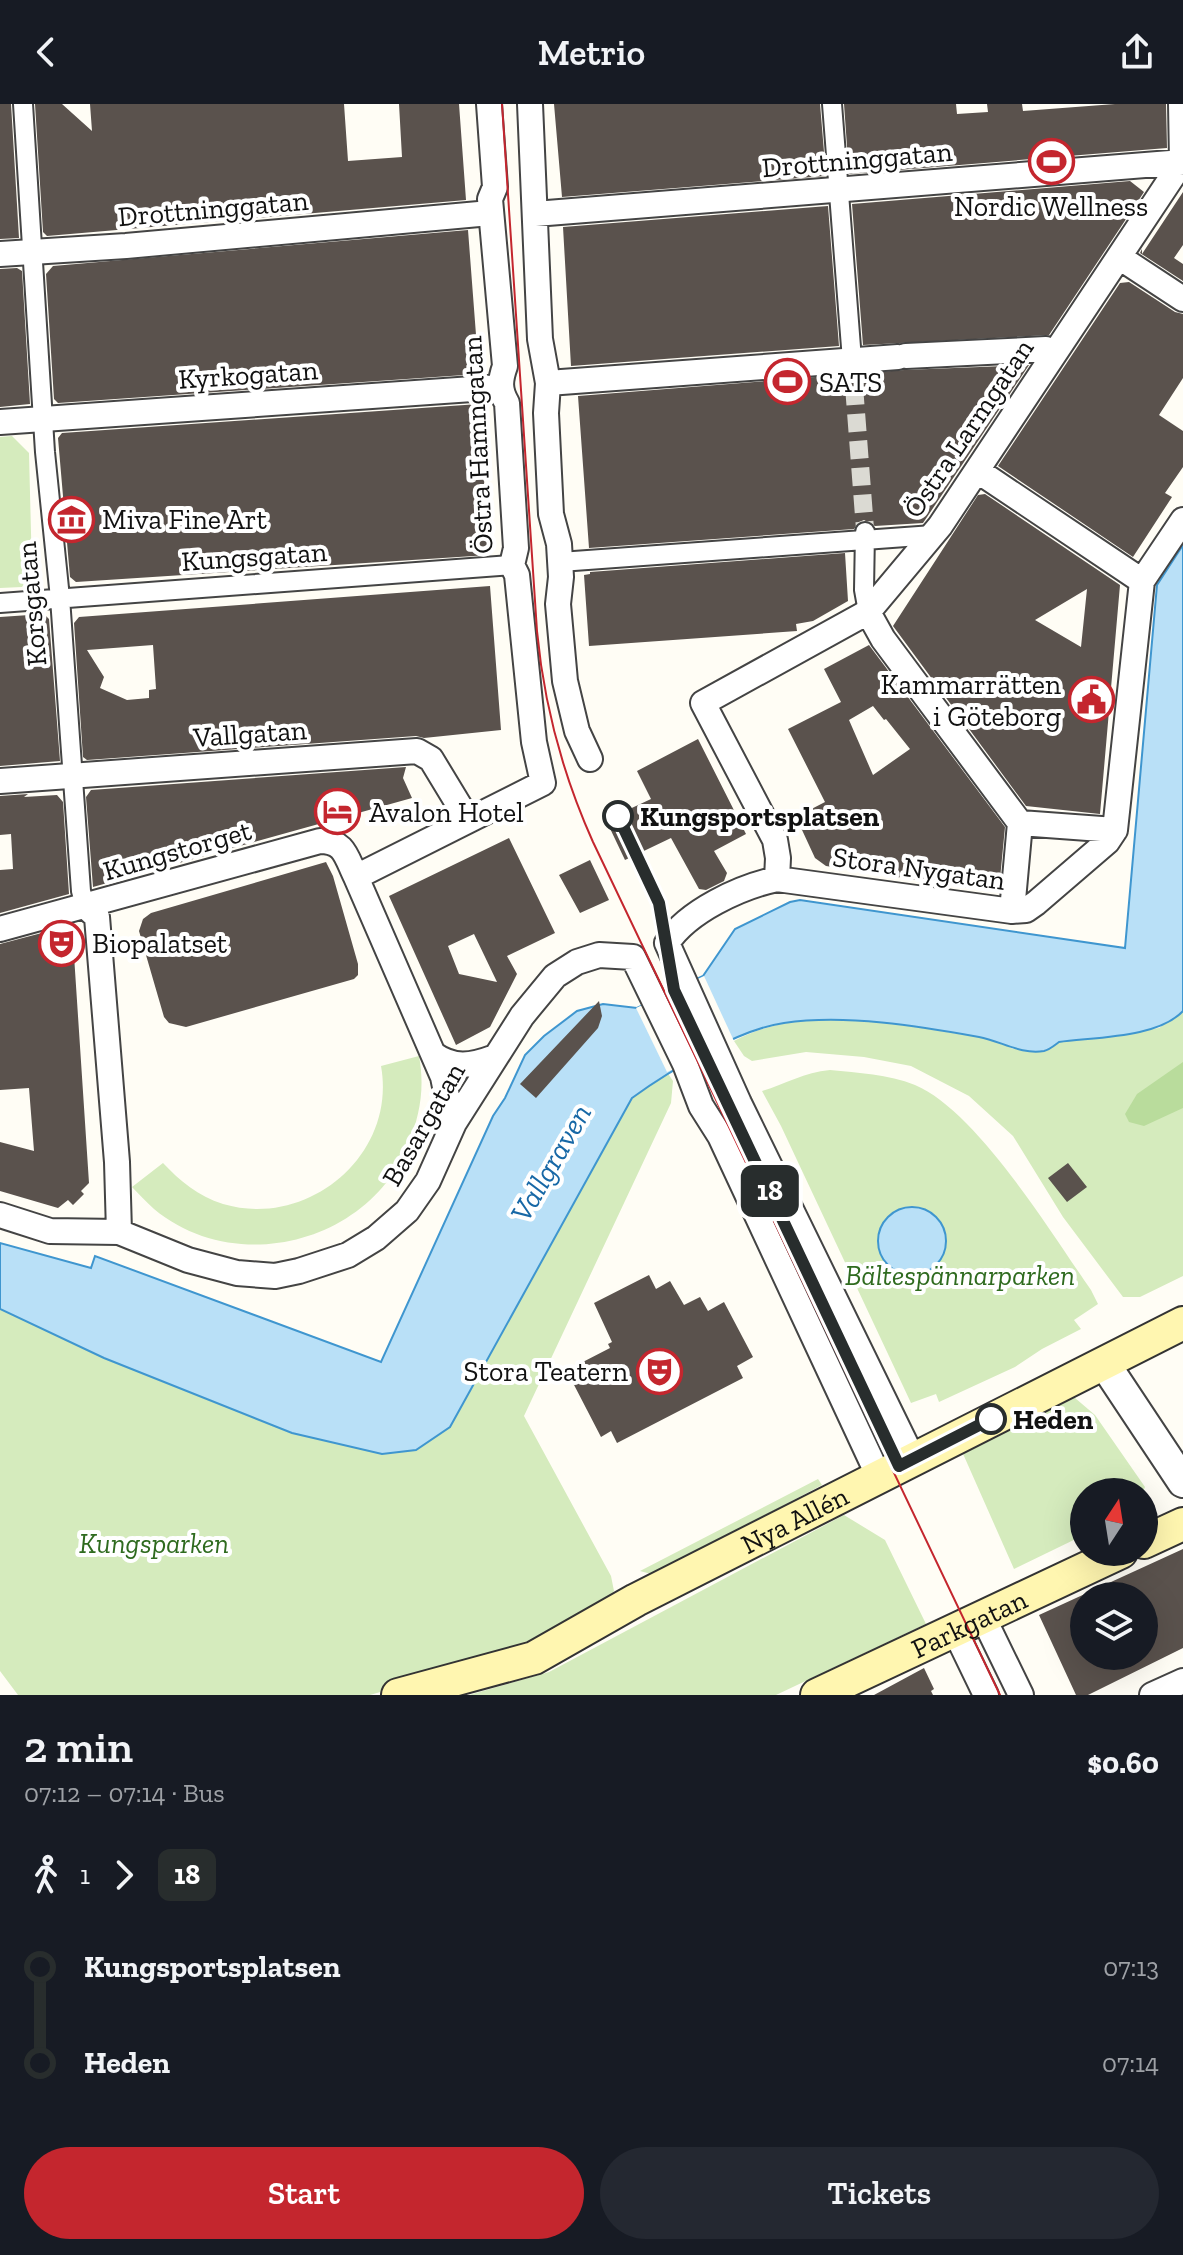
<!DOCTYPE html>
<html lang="en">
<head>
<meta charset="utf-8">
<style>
  :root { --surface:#171b24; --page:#242831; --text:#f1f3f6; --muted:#9ea1a6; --accent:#c4262e }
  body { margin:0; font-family:"Zilla Slab",serif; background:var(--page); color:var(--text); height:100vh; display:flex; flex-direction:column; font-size:30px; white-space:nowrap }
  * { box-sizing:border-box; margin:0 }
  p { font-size:26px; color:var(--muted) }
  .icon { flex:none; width:44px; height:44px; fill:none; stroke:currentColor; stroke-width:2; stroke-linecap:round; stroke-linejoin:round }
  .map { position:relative; height:1591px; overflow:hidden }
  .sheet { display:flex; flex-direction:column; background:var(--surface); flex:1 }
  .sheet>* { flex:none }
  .badge { padding:0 16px; border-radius:12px; font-size:28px; line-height:52px }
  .needle { width:52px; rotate:12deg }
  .buttons { position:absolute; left:1070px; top:1374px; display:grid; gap:16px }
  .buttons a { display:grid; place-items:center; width:88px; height:88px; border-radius:50%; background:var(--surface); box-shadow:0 8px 32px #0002; font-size:40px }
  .map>.badge { position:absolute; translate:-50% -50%; box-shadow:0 0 0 4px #fff }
  .legs { display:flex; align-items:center; gap:12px; height:88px; padding:0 24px; font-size:26px }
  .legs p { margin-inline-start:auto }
  .summary { display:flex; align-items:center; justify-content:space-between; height:136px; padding:0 24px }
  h1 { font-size:44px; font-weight:600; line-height:60px }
  .button { display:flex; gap:16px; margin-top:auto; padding:16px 24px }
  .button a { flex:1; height:92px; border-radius:48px; background:var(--accent); color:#fff; font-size:32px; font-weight:600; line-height:92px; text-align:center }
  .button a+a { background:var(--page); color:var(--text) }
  ul { padding:0 24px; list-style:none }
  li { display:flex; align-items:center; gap:28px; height:96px; font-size:30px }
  li i { display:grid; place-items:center; width:12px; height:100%; margin:0 10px; background:currentColor }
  li i::after { content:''; width:20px; height:20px; margin:-10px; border:6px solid; border-radius:50%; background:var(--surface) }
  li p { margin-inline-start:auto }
  li:first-child i { background:linear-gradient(#0000 50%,currentColor 0) }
  li:last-child i { background:linear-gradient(currentColor 50%,#0000 0) }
  header { display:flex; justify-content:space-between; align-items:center; height:104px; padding:0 24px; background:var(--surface); font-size:36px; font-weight:600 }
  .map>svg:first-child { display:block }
  .green { fill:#d5ebbd }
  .forest { fill:#b9dc9c }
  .water { fill:#b9e0f7; stroke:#3f96cf; stroke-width:2 }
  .pier { fill:#fffdf5 }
  .building { fill:#5a524d; fill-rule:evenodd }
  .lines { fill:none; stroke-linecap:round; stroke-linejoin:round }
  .pedestrian-tunnel { stroke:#dbdad3; stroke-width:18; stroke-dasharray:18 9; stroke-linecap:butt }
  .pedestrian-casing { stroke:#444; stroke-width:22 }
  .minor-casing { stroke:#444; stroke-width:28 }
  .tertiary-casing { stroke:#444; stroke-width:34 }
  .secondary-casing { stroke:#333; stroke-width:36 }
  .pedestrian { stroke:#fff; stroke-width:18 }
  .minor { stroke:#fff; stroke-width:24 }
  .tertiary { stroke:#fff; stroke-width:30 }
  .secondary { stroke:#fff6b0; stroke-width:32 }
  .tram { stroke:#c4262e; stroke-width:2 }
  .line-1-casing { stroke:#fff; stroke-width:18 }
  .line-1 { stroke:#282d2d; stroke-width:12 }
  .stop-1-dot { fill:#fff; stroke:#282d2d; stroke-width:4 }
  .labels { text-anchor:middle; stroke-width:8; stroke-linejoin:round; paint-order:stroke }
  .street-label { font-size:28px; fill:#111; stroke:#fff }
  .poi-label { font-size:28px; fill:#111; stroke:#fff; text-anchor:start }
  .stop-label { font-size:28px; font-weight:bold; fill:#111; stroke:#fff; text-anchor:start }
  .park-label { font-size:28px; font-style:italic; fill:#2f6b1f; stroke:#fff }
  .water-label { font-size:30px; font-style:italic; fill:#1768a6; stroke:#fff }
</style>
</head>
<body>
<header><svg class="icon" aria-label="back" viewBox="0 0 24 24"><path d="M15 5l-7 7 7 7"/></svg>Metrio<svg class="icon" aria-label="share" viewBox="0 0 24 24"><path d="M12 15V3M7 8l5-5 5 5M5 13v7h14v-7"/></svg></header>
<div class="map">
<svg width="1183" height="1591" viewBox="0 0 1183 1591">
  <rect width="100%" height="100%" fill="#fffdf5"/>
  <path class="green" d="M12,332L29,349L32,468L22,483L0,484V333Z
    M1183,907V1172L1140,1193H1123L1063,1113L1013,1032L969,992L911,962L864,953L806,948L752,957L744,952L734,937C809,897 900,922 980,933L1002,939L1013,945L1159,924Z
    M419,952C425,984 420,1011 408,1041C369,1139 236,1173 154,1105C146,1098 139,1090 132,1083L163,1059C180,1077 198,1092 223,1100C308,1125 397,1051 381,962Z
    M830,966C858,969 888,970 915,981C977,1007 1051,1129 1091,1186L1098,1200L1074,1216L1081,1225L1042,1245L1015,1263L939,1298L936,1290L911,1299L781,1022L762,987C786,980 804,968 830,966Z
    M667,968L673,977L671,999L524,1312L611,1472L614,1487L604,1500L497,1554L370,1591H18L0,1567V1205L104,1254L292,1329L382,1350L450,1323L632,994Z
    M1068,1288L1095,1311L1145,1383L1143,1388H1084V1431L1014,1465L960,1343Z
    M818,1375L822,1381L658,1468L651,1470L640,1467Z
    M844,1411L885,1436L926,1520L776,1591H469L549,1568Z"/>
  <path class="forest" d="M1183,958V1004L1144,1022L1129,1018L1125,1010L1137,990Z"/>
  <path class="water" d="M1183,441V907C1158,934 1095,933 1059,938C1055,941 1049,946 1044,947C1021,951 1001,937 979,933C919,922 845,910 784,919C739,925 669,967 632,994L450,1323L416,1346L382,1350L292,1329L104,1254L0,1205V1139L91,1164L95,1152L381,1258L493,1012L505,994L525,951L544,932L577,907L603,900L637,904L703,872L735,825L790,798L800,796L1125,844L1157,481Z
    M878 1137a34 34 0 1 1 68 0a34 34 0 1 1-68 0Z"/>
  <path class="pier" d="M704,872L734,937L667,968L636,904Z"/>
  <path class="building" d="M0,0H11L19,134L0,135Z
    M35,0H62L92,27L90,0H344L348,57L402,53L399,0H459L466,96L47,132L43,128Z
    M554,0H820L826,72L562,93Z
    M844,0H956L957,10L988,8L987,0H1022L1023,7L1115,0H1166L1167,44L849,70Z
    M1130,77L1144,88L1049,231L863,241L852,100Z
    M1183,88V141L1174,154L1183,160V177L1140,149L1142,145V150Z
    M828,102L839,242L571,262L563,123Z
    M468,126L479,270L58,299L54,295L46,170L53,162Z
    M17,164L22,167L30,300L0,303V165Z
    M1129,178L1175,208L1183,210V274L1159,311L1183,327V363L1165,389L1172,393L1133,453L998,362L1120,179Z
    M1029,261L923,419L875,422L864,416L859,418L854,425L589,444L578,292L904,266Z
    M479,300L489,451L76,478L70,473L58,334L62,329Z
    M985,390L1120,481L1100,710L1026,702L893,522L978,391ZM1087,485L1081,543L1035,516Z
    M845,449L848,497L813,517L796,520L797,527L589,542L584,471L590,470V468Z
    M490,482L501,626L424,634L416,632L87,656L83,653L74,519L79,513ZM153,541L156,585L149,586V594L127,596L100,584L104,573L87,546Z
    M44,510L49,515L60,657L0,662V513Z
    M869,541L1005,723L999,785L995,788L826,762L815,754L796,713L825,698L788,625L841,598L824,565ZM873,602L884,616L886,615L910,645L873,671L849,616Z
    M698,635L746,730L714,747L727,769L724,777L706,786L699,785L671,734L625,756L606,716L651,695L637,667Z
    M406,663L403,674L412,694L93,783L86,693L91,686Z
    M28,690L24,693L57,691L63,698L69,790L0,809V766L13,765L11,730L0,731V692Z
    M509,734L555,829L507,852L517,870L490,923L456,941L389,792ZM474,830L497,878L459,870L448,842Z
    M590,756L609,796L580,809L559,771Z
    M326,758L333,772L358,860V871L354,875L186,923L169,919L164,913L139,827L143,815L151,809Z
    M72,821L89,1079L81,1087L84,1090L73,1101L68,1096L58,1104L0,1087V1038L34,1047L29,984L0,986V840Z
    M599,897L602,912L598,924L536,994L520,980Z
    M1068,1059L1087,1083L1067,1098L1048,1074Z
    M649,1171L656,1185L670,1177L684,1201L700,1193L708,1207L724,1198L753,1253L737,1262L743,1274L617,1339L611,1327L601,1333L572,1277L582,1272L577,1261L610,1244L608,1240L612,1238L594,1199Z
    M1183,1445V1544L1088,1591H1076L1039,1511ZM1084,1492H1144V1552H1084Z
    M924,1564L934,1585L931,1587L933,1591H874Z"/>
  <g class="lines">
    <path class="pedestrian-tunnel" d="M852,256L865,425"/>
    <defs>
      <path id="pedestrian" d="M23,0L45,348L60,494L81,787L85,802
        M832,0L852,256
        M865,428L864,486L868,508
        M560,458L933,431
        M0,499L512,461"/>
      <path id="minor" d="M530,0L540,235L548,279L546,309L551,410L559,440L561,473L558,500L565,577L577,627L590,655
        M535,110L1183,58
        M0,150L126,142L479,110
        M1119,153L1183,195
        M906,252L1046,245L1055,249
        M548,279L898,253
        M0,318L501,283
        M978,367L1142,477
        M868,508L883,535L1020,719
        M0,677L417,647L431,655L468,716
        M356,773L543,679L534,638L517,471L512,461L516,444L507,299C499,286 500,276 505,262L490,95L495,83L489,0
        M777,775L778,754L775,736L703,599L868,508L940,422L1182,58L1181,0
        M85,802L97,813L117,1058L119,1128
        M1012,807L1020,719L1115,726
        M0,825L320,737C345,737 346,753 356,773L443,973L451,1012L450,1027
        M433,950C454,965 471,962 495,953
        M0,1111L50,1127L119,1128L188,1156L237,1169L275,1172L299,1167L348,1151L376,1134L407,1107L428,1077L454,1019L522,912L555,872L577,858L599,851L633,853L685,960L701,1002L720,1032L879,1373
        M913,1355L739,999L667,839C688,807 740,783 777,775L1012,807L1026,806L1036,799L1107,738L1115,726L1142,477L1183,416
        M983,1513L1021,1591
        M955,1527L986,1591
        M1152,1591L1183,1577"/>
      <path id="tertiary" d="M1104,1259L1183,1378"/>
      <g id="secondary">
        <path d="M1144,1438L1183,1420"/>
        <path id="s1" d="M398,1591L534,1554L636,1496L1183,1219"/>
        <path id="s2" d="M817,1591L1121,1448"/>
      </g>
    </defs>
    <use href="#pedestrian" class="pedestrian-casing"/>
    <use href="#minor" class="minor-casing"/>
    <use href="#tertiary" class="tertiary-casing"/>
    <use href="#secondary" class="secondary-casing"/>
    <use href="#pedestrian" class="pedestrian"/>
    <use href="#minor" class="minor"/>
    <use href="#tertiary" class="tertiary"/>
    <use href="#secondary" class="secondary"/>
    <path class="tram" d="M502,0L537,527C544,602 562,669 593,738L1000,1591"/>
  </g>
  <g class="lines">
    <defs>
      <path id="line-1" d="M618,712L659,799L674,886L899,1362L991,1315"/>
    </defs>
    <use href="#line-1" class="line-1-casing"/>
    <use href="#line-1" class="line-1"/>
  </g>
  <defs>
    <symbol id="stadium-ring" viewBox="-11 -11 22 22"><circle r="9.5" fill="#fff" stroke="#c4262e" stroke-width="1.5"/><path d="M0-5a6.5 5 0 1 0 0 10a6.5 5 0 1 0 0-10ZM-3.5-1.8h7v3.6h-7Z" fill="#c4262e"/></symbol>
    <symbol id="museum-ring" viewBox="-11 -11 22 22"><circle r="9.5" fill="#fff" stroke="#c4262e" stroke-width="1.5"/><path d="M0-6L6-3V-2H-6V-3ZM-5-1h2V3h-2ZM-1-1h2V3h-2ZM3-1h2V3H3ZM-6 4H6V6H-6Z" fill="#c4262e"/></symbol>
    <symbol id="civic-ring" viewBox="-11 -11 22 22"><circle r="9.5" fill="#fff" stroke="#c4262e" stroke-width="1.5"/><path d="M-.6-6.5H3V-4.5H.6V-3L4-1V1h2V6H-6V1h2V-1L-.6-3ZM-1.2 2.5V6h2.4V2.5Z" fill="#c4262e"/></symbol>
    <symbol id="hotel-ring" viewBox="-11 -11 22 22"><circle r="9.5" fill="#fff" stroke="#c4262e" stroke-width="1.5"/><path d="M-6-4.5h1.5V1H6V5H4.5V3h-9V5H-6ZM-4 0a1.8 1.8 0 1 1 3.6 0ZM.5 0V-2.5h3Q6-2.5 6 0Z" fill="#c4262e"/></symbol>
    <symbol id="theatre-ring" viewBox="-11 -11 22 22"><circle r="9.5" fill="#fff" stroke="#c4262e" stroke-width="1.5"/><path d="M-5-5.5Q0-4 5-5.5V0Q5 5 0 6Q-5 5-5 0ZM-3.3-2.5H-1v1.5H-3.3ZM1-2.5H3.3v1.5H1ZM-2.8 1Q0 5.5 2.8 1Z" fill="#c4262e"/></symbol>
  </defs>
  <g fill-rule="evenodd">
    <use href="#stadium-ring" x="1026" y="32" width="51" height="51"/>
    <use href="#stadium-ring" x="762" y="252" width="51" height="51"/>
    <use href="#museum-ring" x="46" y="390" width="51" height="51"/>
    <use href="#civic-ring" x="1066" y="570" width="51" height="51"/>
    <use href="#hotel-ring" x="312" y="682" width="51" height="51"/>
    <use href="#theatre-ring" x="36" y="814" width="51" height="51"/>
    <use href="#theatre-ring" x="634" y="1242" width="51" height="51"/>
  </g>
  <g class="stop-1-dot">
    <circle cx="618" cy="712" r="14"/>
    <circle cx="991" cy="1315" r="14"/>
  </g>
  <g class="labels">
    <g class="street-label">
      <text transform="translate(857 55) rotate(-5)" y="10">Drottninggatan</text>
      <text transform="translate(213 104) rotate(-5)" y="10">Drottninggatan</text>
      <text transform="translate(248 270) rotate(-4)" y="10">Kyrkogatan</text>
      <text transform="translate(968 324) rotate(-56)" y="10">Östra Larmgatan</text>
      <text transform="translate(477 341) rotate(-93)" y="10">Östra Hamngatan</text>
      <text transform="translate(254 452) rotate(-4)" y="10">Kungsgatan</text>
      <text transform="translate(31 500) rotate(-95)" y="10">Korsgatan</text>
      <text transform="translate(250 629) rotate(-4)" y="10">Vallgatan</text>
      <text transform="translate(177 746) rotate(-16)" y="10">Kungstorget</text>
      <text transform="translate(919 764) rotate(8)" y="10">Stora Nygatan</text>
      <text transform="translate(423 1020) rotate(-60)" y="10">Basargatan</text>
      <text dy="10" stroke="none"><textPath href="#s1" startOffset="436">Nya Allén</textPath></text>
      <text dy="10" stroke="none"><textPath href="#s2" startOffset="168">Parkgatan</textPath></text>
    </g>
    <g class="poi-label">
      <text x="1051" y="112" text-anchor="middle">Nordic Wellness</text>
      <text x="819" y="288">SATS</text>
      <text x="102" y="425">Miva Fine Art</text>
      <text x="1061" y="590" text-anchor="end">Kammarrätten<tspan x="1061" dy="32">i Göteborg</tspan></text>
      <text x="369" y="718">Avalon Hotel</text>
      <text x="92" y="849">Biopalatset</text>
      <text x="628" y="1277" text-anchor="end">Stora Teatern</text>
    </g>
    <g class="stop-label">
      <text x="640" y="722">Kungsportsplatsen</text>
      <text x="1013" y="1325">Heden</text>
    </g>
    <g class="park-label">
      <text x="960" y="1181">Bältespännarparken</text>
      <text x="154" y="1449">Kungsparken</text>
    </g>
    <g class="water-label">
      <text transform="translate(551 1059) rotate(-60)" y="10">Vallgraven</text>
    </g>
  </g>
</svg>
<div class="buttons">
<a><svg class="needle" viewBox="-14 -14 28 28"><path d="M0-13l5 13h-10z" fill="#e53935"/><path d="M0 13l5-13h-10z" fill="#9ea1a6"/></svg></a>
<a><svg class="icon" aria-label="layers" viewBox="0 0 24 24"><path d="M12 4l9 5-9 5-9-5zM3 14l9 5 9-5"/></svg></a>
</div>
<b class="badge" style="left:770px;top:1087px;background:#282d2d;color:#fff">18</b>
</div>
<section class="sheet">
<div class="summary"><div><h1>2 min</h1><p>07:12 – 07:14 · Bus</p></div><b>$0.60</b></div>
<div class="legs"><svg class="icon" aria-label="walk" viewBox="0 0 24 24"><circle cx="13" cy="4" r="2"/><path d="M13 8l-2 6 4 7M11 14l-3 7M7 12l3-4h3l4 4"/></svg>1<svg class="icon" aria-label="forward" viewBox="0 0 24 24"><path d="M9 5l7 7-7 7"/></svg><b class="badge" style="background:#282d2d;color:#fff">18</b></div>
<ul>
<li><i style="color:#282d2d"></i><b>Kungsportsplatsen</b><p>07:13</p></li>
<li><i style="color:#282d2d"></i><b>Heden</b><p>07:14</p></li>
</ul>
<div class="button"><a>Start</a><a>Tickets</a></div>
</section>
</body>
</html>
